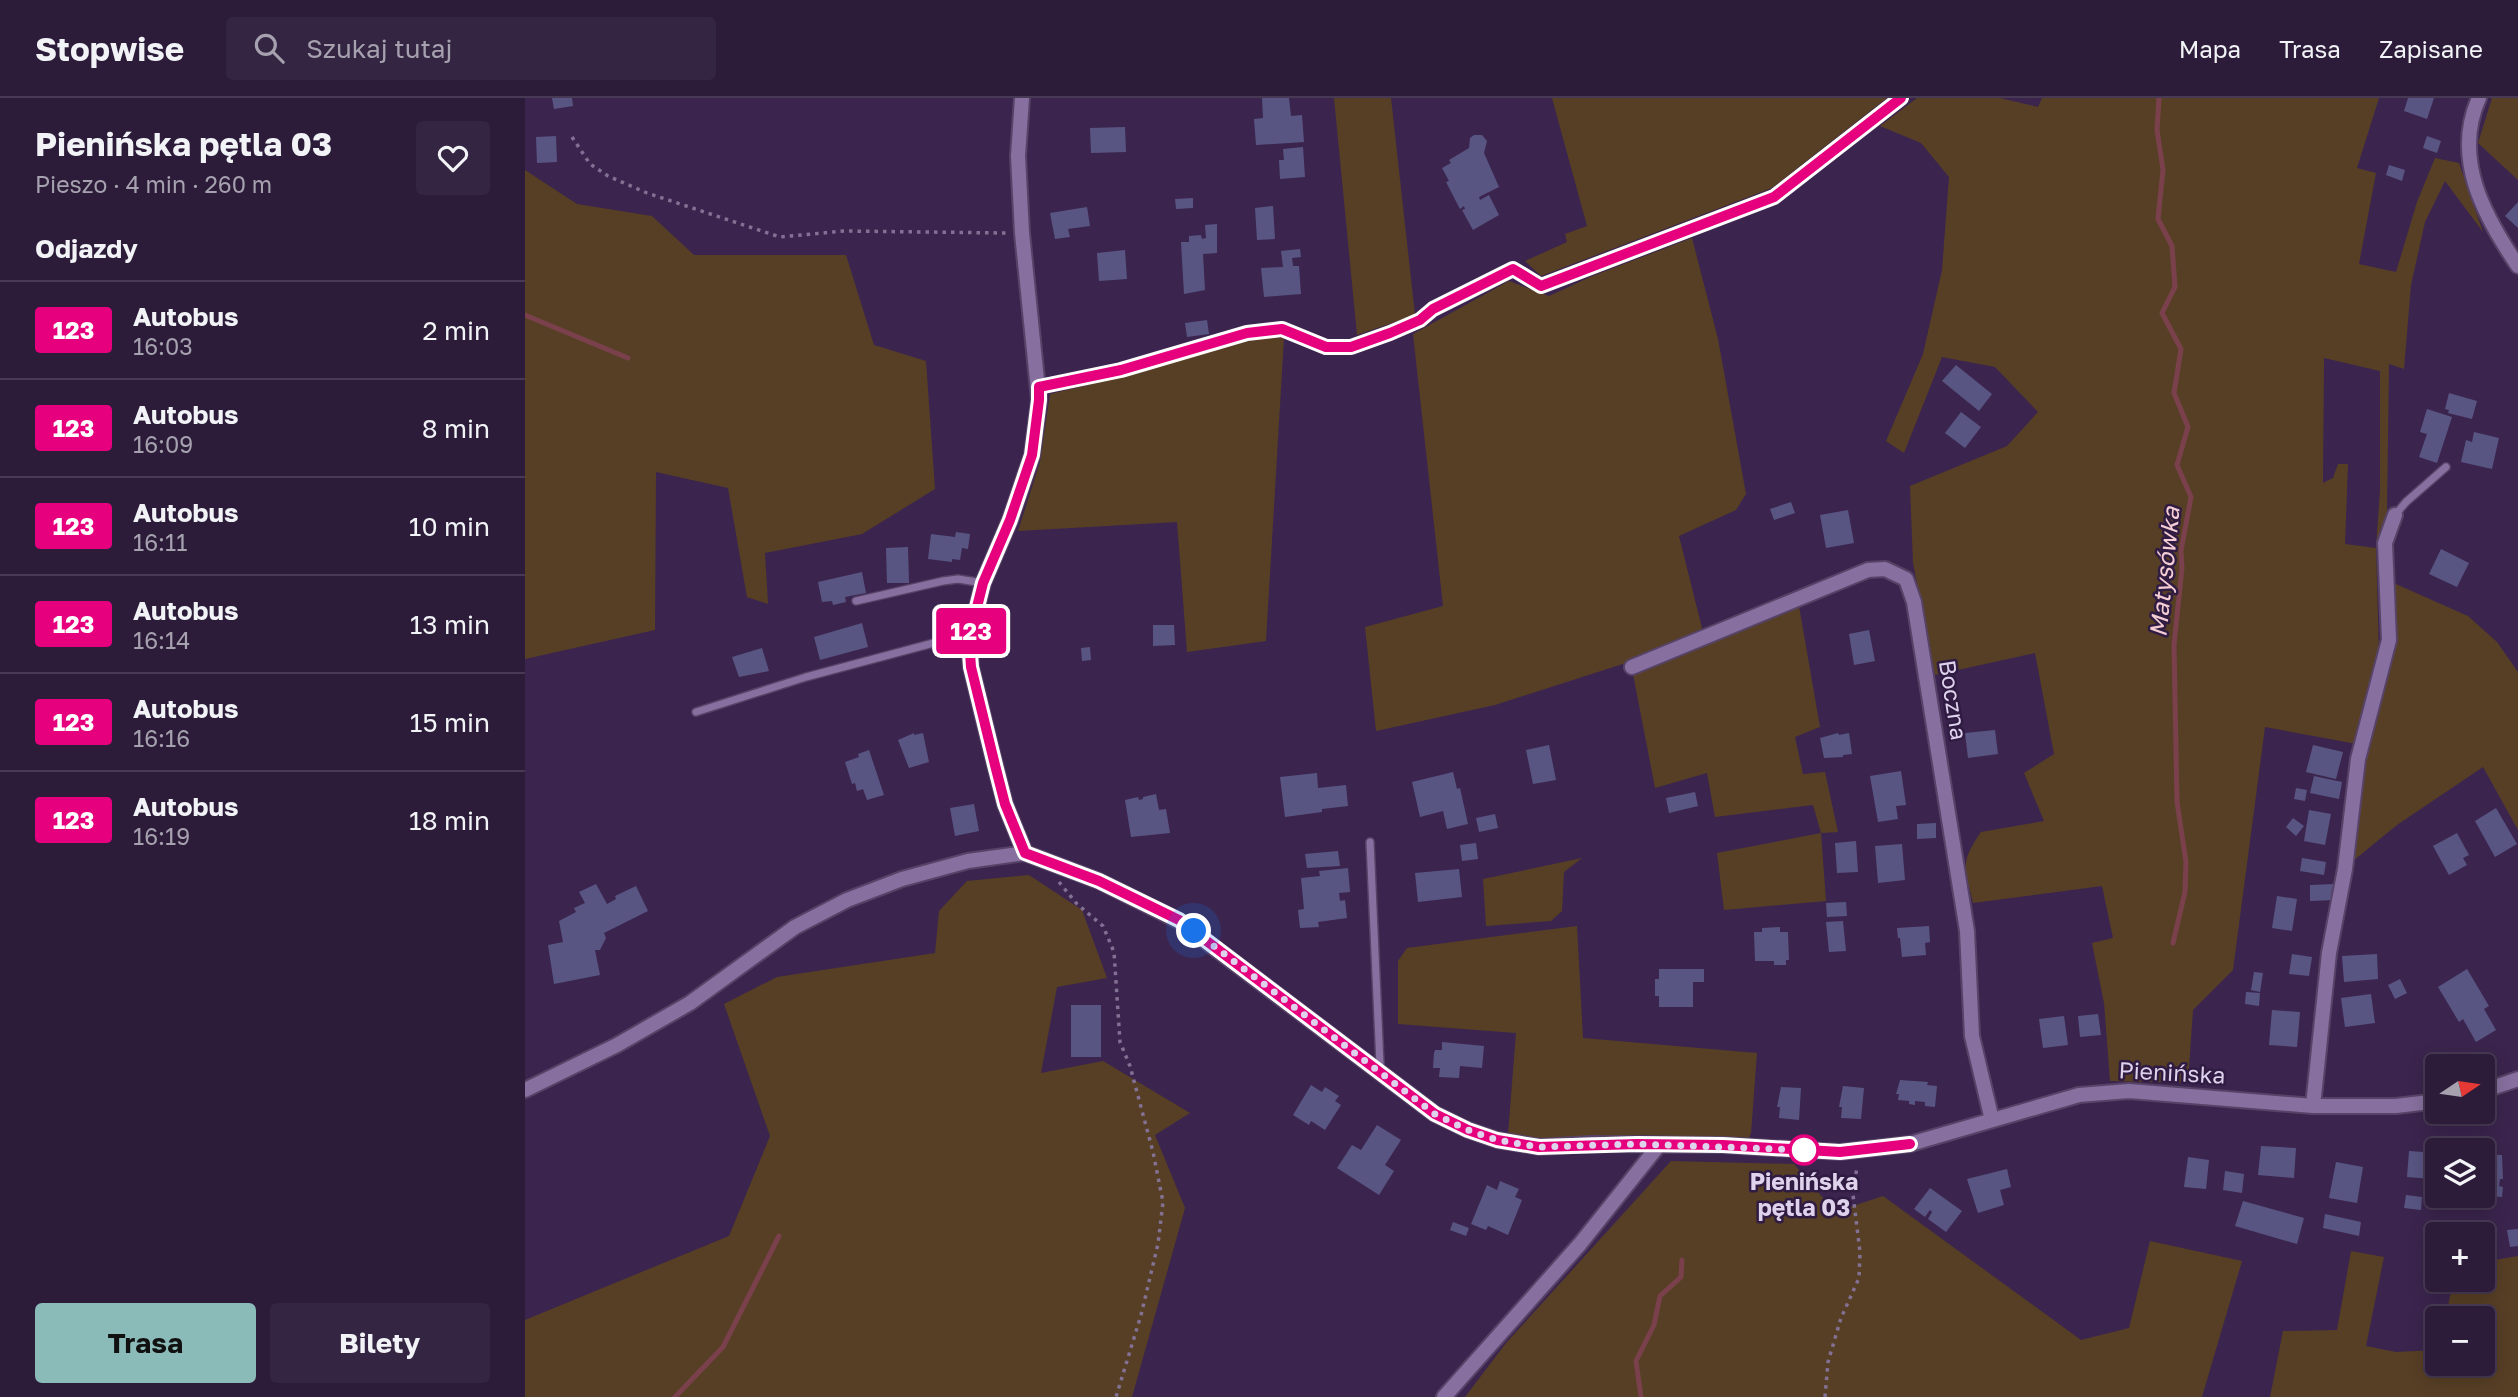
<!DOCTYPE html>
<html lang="pl">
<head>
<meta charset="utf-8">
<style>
  :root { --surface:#2c1c3a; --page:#342542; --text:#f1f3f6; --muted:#a6a1af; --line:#483a54; --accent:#8bbbb9 }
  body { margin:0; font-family:"Golos Text",sans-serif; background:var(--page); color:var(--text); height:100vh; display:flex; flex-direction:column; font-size:26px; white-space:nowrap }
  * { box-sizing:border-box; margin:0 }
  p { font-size:23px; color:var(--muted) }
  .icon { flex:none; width:38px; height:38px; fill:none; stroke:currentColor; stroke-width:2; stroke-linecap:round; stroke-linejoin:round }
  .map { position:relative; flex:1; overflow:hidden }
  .details { display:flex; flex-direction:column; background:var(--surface); width:525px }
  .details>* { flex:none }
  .badge { padding:0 14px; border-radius:5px; font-size:24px; line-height:46px }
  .needle { width:46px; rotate:77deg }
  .controls { position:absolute; left:1900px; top:956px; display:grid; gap:14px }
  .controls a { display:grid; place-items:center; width:70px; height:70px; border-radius:7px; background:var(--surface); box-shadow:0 4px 18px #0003,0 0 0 2px var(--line); font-size:35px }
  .you { position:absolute; width:35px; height:35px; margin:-18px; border:5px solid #fff; border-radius:50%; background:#1a73e8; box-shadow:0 0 0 10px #1a73e833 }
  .map>.badge { position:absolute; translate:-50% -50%; box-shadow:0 0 0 4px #fff }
  h2 { padding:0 35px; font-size:26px; line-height:63px }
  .round { display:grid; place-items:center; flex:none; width:74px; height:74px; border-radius:7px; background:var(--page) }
  .headline { display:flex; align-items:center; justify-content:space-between; height:119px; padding:0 35px }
  h1 { font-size:33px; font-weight:700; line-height:52px }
  .action { display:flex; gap:14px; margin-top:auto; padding:14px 35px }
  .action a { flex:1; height:80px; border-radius:7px; background:var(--accent); color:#111; font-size:28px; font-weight:700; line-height:80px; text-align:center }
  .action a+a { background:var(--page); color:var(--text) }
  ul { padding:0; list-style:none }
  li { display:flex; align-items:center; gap:21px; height:98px; padding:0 35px; border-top:2px solid var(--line) }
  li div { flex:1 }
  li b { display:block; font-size:26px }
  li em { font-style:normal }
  li .badge { min-width:77px; font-weight:700; text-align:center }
  header { display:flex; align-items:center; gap:42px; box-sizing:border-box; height:98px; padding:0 35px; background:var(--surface); border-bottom:2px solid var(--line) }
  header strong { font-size:33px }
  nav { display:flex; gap:38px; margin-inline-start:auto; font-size:24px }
  .search { width:490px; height:63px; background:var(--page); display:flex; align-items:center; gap:18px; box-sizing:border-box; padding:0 24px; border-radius:7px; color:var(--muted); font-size:26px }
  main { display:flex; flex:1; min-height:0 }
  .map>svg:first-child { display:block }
  .green { fill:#573f25; fill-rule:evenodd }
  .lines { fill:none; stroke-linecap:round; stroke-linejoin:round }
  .stream { stroke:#7a414d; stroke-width:5 }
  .building { fill:#595583 }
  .service-casing { stroke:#574367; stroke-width:10 }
  .minor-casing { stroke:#574367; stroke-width:18 }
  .path { stroke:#837194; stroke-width:3.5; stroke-dasharray:3.5 5; stroke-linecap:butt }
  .service { stroke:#87709f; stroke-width:7 }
  .minor { stroke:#87709f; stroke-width:14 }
  .line-casing { stroke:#fff; stroke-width:16 }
  .line { stroke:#e6007e; stroke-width:10 }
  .walk { stroke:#dfd2ec; stroke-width:7; stroke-dasharray:0 12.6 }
  .stop-dot { fill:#fff; stroke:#e6007e; stroke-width:3.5 }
  .labels { text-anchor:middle; stroke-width:5; stroke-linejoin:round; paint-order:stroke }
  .street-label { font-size:23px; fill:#dfd2ec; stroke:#301b43 }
  .stop-label { font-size:23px; font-weight:bold; fill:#dfd2ec; stroke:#301b43 }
  .water-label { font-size:24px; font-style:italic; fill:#f4ced4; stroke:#301b43 }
</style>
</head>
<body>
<header>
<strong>Stopwise</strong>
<div class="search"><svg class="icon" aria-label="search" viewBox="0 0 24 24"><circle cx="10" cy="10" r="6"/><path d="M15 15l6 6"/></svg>Szukaj tutaj</div>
<nav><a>Mapa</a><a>Trasa</a><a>Zapisane</a></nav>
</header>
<main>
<section class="details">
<div class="headline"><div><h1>Pienińska pętla 03</h1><p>Pieszo · 4 min · 260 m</p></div><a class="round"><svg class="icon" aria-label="heart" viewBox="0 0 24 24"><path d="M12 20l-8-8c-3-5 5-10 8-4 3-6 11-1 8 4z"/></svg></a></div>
<h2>Odjazdy</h2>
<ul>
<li><span class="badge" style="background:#e6007e;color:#fff">123</span><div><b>Autobus</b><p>16:03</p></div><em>2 min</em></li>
<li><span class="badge" style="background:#e6007e;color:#fff">123</span><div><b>Autobus</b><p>16:09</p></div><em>8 min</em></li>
<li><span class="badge" style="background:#e6007e;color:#fff">123</span><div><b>Autobus</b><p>16:11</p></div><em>10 min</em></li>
<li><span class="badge" style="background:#e6007e;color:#fff">123</span><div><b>Autobus</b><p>16:14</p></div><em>13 min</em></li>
<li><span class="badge" style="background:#e6007e;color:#fff">123</span><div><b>Autobus</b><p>16:16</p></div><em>15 min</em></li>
<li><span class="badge" style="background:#e6007e;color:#fff">123</span><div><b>Autobus</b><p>16:19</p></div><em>18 min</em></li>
</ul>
<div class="action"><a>Trasa</a><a>Bilety</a></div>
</section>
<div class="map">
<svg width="1993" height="1299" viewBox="0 0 1993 1299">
  <rect width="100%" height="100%" fill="#3b254e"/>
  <path class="green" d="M809,0H866L890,217L832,237Z
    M1027,0H1362L1247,90L1016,178L1000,163L1042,144L1040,136L1062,128Z
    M1392,0H1475L1513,9L1517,0H1854L1832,70L1851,75L1834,166L1871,174L1892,104L1910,60L1934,65L1958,134L1920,83L1900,124L1886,187L1879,271L1864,266L1862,413L1851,450L1854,554L1832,646L1740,629L1708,872L1668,912L1663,985L1585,983L1579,905L1567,845L1588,840L1577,788L1448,805C1440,769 1434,766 1456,734L1519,723L1499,675L1529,656L1510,555L1410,577L1388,465L1385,388L1482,348L1513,314L1470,269L1417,259L1379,355L1361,343L1398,256L1417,172L1424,79L1396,45L1355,28ZM1799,260L1855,273V392L1851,450L1820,446L1823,366H1813L1808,380L1798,385Z
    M1967,0H1993V82L1953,45Z
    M0,72L52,106L127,118L169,157H321L349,247L401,263L410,391L337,436L240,455L243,506L222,499L203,390L131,374L130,532L0,561Z
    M1167,140L1193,241L1221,396L1211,412L1154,438L1178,534L1104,564L970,607L851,633L840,529L918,508L888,236L984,183L1024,198L1065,179Z
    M743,239L759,240L741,543L662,554L652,424L493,433L515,364L525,296L617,274L694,249Z
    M1864,483L1943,518L1972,544L1993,574V732L1958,669L1872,727L1823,767L1840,664L1870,540Z
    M1274,508L1295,629L1270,639L1278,676L1300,674L1313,734L1296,735L1301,803L1199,812L1192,755L1296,735L1288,707L1190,719L1182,675L1130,690L1108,576Z
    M1057,760L1039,774L1037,813L1026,823L961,828L958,781Z
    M504,777L557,812L582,880L532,889L516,975L578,963L665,1015L630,1037L660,1110L607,1299H0V1222L204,1138L245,1038L199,906L252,879L410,855L414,813L442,783Z
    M1052,828L1058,940L1232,955L1226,1035L1223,1042L1120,1037L1007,1041L983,1036L991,935L873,926V863L882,850Z
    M1146,1063L1269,1066L1310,1114L1358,1098L1556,1242L1604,1230L1625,1143L1717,1163L1677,1299H940L981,1245Z
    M1826,1153L1859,1159L1841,1248L1871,1254L1913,1252V1265H1958V1220H1920L1929,1181H1958V1164L1993,1158V1299H1745L1758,1233L1812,1232Z"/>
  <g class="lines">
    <path class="stream" d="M1634,0L1632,32L1638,72L1633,121L1647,148L1650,189L1637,215L1656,251L1649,295L1663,329L1652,367L1666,399L1656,453L1657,470L1649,547L1652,704L1661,764L1660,794L1648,845
      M0,217L103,260
      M150,1299L198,1249L254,1138
      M1116,1299L1111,1263L1129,1227L1135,1198L1156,1179L1157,1162"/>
  </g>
  <path class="building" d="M27,0H47L48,8L29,11Z
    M737,0H764L766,18L777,17L779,44L731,47L729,21L738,20Z
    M1883,0H1909L1902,21L1879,13Z
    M600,29L601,54L566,55L565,30Z
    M949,37H957L962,43L959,55L974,89L954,99L955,102L964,97L974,117L948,132L937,112L940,111L939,108L935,111L921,84L924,83L917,70L926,65L924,62L944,50L945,40Z
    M31,38L32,64L12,65L11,39Z
    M1902,38L1916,43L1912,55L1898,50Z
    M778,49L780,79L755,81L754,62H759L758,51Z
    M1864,67L1880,72L1877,83L1861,77Z
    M668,100V110L651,111L650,101Z
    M1993,104V130L1980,118Z
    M748,108L750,141L732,142L730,110Z
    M562,109L565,128L543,131L545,139L530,141L525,115Z
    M692,126V155L678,156L680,192L659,196L656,144H664V138L676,137L677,141L681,140L680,127Z
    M775,151L776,159L767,160L768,168H774L776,196L739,199L736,170L758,169L756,153Z
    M600,152L602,181L574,183L572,155Z
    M682,222L684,236L662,239L660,225Z
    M1431,267L1467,296L1454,313L1417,283Z
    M1924,295L1952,303L1947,321L1923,315L1924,312L1920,311Z
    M1902,311L1927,319L1912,365L1894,359L1902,336L1895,334Z
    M1436,314L1456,329L1440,350L1420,335Z
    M1949,334L1974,340L1967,371L1936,364L1941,342L1947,344Z
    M1266,404L1270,415L1249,422L1245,411Z
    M1323,412L1329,445L1301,450L1295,417Z
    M431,434L445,436L443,451L437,450L435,462L427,461V464L403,461L406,436L430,439Z
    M383,449L384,485H362L361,450Z
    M1916,451L1944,465L1932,489L1904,476Z
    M337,474L341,495L320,499L321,504L308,507L307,503L297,504L293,484Z
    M337,525L343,549L295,562L289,539Z
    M628,527H649L650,547L628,548Z
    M1344,532L1350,563L1329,567L1324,536Z
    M565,549L566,562L557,563L556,550Z
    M237,550L244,573L214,579L207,559Z
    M1470,632L1473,656L1443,660L1440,635Z
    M389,635V637L398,635L404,664L384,670L373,642Z
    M1313,635L1314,637L1324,635L1327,656L1318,657V659L1299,660L1295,640Z
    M1024,647L1031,682L1008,686L1001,652Z
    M1788,647L1818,654L1811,681L1781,674Z
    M344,652L359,697L342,702L338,691L332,693L330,685L327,686L320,664L334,659L333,656Z
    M1376,673L1381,707L1371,708L1373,721L1353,724L1345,678Z
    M928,674L932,691L935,690L943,726L922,731L918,713L895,719L887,684Z
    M792,675L793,690L821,687L823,708L797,711V714L760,719L755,679Z
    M1789,678L1817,684L1814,701L1785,695Z
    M1771,690L1782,692L1780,703L1769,701Z
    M1170,694L1173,708L1144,715L1141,700Z
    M631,696L634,712L641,711L645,735L606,739L600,702L613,699L614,702L618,701V699Z
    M449,706L454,733L430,738L425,710Z
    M1971,710L1992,746L1970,759L1950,723Z
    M1784,712L1806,716L1800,747L1779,743Z
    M970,716L973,730L954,734L951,720Z
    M1768,720L1779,728L1771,738L1761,729Z
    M1411,725V740L1392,741V726Z
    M1932,735L1944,757L1938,760L1942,767L1924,777L1908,748Z
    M1331,743L1333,774L1312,775L1310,745Z
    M951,745L953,761L937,763L935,747Z
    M1377,746L1380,782L1353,785L1350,748Z
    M813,753L815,768L782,770L780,756Z
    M1777,760L1801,764L1799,777L1775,773Z
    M823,770L825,794L814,795L815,803L820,802L822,820L793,824L794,829L775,830L773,812L779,811L776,780L795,778L794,773Z
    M934,771L937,799L893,804L890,775Z
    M71,786L82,806L91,801L90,798L111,788L123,813L79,835L81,840L75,852H70L75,877L29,886L23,847L38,844L34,823L51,814L49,810L60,805L54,794Z
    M1809,786L1810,802L1785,803V787Z
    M1752,798L1772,801L1767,833L1747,830Z
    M1321,804L1322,818L1302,819L1301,805Z
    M1318,823L1321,853L1304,854L1301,824Z
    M1404,828L1405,844L1400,845L1401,857L1377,859L1375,840H1373L1372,830Z
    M1255,829V834H1263L1264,862H1261V867H1249V863H1230L1229,834H1237V830Z
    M1767,856L1787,859L1784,878L1764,876Z
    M1852,856L1853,881L1819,884L1817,858Z
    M1134,871H1179V884H1168V909H1134V898H1130V881H1134Z
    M1942,871L1964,908L1959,911L1971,932L1951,944L1938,921L1934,924L1913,889Z
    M1729,874L1738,875L1735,894L1726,892Z
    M1875,881L1882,895L1870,901L1863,887Z
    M1721,894L1735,895L1734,908L1720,906Z
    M1846,896L1850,925L1820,929L1816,900Z
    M546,907H576V959H546Z
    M1747,912L1775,914L1772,949L1744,947Z
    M1573,916L1576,937L1555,939L1553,918Z
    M1539,918L1543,947L1518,950L1514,921Z
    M917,944L959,948L957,970L935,968L934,980L914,979L915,970H908L909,955L910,952H917Z
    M1375,982L1403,984L1402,987L1412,988L1410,1009L1400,1008V1004L1390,1003V1007L1384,1006V1003L1373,1002L1374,996H1371Z
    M786,987L797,994L800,989L814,998L810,1003L816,1007L800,1032L786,1023L784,1027L768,1017Z
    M1318,988L1339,990L1336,1021L1316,1020L1317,1009H1314Z
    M1256,989L1276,990L1274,1022L1254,1020L1255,1009H1252Z
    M852,1027L876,1042L860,1067L869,1073L854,1097L812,1070L827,1047L836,1052Z
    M1736,1048L1771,1050L1769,1080L1733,1077Z
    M1899,1048L1908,1049L1906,1081L1882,1079L1884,1053L1899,1054Z
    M1958,1056L1977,1057L1978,1081H1975L1974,1088L1978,1089L1977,1099L1959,1098Z
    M1663,1059L1684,1062L1681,1091L1659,1089Z
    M1811,1064L1838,1069L1832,1105L1804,1100Z
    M1482,1071L1486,1089L1475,1092L1479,1107L1453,1115L1442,1081Z
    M1700,1073L1719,1076L1717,1095L1698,1092Z
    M975,1083L994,1091L990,1099L997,1102L983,1137L963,1128L961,1132L946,1126L962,1087L972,1092Z
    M1405,1090L1437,1113L1421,1134L1403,1121L1407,1114L1405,1112L1400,1119L1389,1111Z
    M1881,1097L1897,1099L1896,1112L1879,1110Z
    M1718,1103L1779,1120L1772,1146L1710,1128Z
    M1800,1116L1836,1124L1834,1138L1798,1130Z
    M928,1124L944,1130L941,1138L925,1132Z
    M1993,1131V1148L1985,1149L1982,1132Z"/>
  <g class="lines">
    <defs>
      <path id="service" d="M514,289L596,272L722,235L757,231L801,249H826L865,235L895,222L908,211L988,171L1016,188L1249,99L1376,0
        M1870,417L1881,404L1921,369
        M331,503L418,483L433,481L458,485
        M171,614L281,579L416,543L444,541
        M845,744L855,966L853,972"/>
      <path id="minor" d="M497,0L493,58L497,135L514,302L507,357L485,422L458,485L444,541L446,569L465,647L480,706L500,755
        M1954,0C1927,60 1959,118 1993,168
        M1107,569L1343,472L1360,471L1381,481L1389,504L1442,833L1447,938L1467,1022
        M0,992L92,947L165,905L270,829L322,802L377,781L443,763L500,755L574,783L654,823L910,1016L943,1032L972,1042L1015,1049L1067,1046L1198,1047L1315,1054L1385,1046L1554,997L1604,993L1788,1008H1871L1913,1003
        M1958,993L1993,981
        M1788,1008L1804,855L1820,771L1833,661L1864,542L1860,445L1870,417
        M919,1299L1055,1146L1134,1047"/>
    </defs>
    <use href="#service" class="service-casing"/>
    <use href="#minor" class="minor-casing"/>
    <path class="path" d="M47,39L65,66L83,78L122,95L255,139L319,133L482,135
      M534,784L552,806L578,828L589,854L595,944L605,968L628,1054L638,1104L633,1146L616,1217L591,1299
      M1300,1299L1303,1264L1316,1220L1334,1180L1335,1154L1328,1097L1332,1068"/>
    <use href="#service" class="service"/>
    <use href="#minor" class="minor"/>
  </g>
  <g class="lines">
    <defs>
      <path id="line" d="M1376,0L1249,99L1016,188L988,171L908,211L895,222L865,235L826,249H801L757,231L722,235L596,272L514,289V302L507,357L485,422L458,485L444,541L446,569L470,667L480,706L500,755L574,783L654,822L910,1016L943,1032L972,1042L1014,1049L1112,1046L1198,1047L1315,1054L1385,1046"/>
    </defs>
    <use href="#line" class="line-casing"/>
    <use href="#line" class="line"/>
    <path class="walk" d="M669,833L910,1016L943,1032L972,1042L1014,1049L1112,1046L1281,1052H1279"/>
  </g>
  <circle class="stop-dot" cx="1279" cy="1052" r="14"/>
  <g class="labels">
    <g class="street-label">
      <text transform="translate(1428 602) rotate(81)" y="8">Boczna</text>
      <text transform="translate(1647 975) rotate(3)" y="8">Pienińska</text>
    </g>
    <g class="stop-label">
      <text x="1279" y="1092">Pienińska<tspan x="1279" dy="26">pętla 03</tspan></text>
    </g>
    <g class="water-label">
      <text transform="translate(1640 474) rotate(-84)" y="8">Matysówka</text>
    </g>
  </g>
</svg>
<div class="controls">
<a><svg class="needle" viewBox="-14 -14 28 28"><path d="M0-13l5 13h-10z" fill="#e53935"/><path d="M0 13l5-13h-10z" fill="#a6a1af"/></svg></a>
<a><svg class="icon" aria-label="layers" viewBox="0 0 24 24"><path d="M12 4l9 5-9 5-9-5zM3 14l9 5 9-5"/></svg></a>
<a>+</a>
<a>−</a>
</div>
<div class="you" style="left:669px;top:833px"></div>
<b class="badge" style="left:446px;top:533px;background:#e6007e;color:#fff">123</b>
</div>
</main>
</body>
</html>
